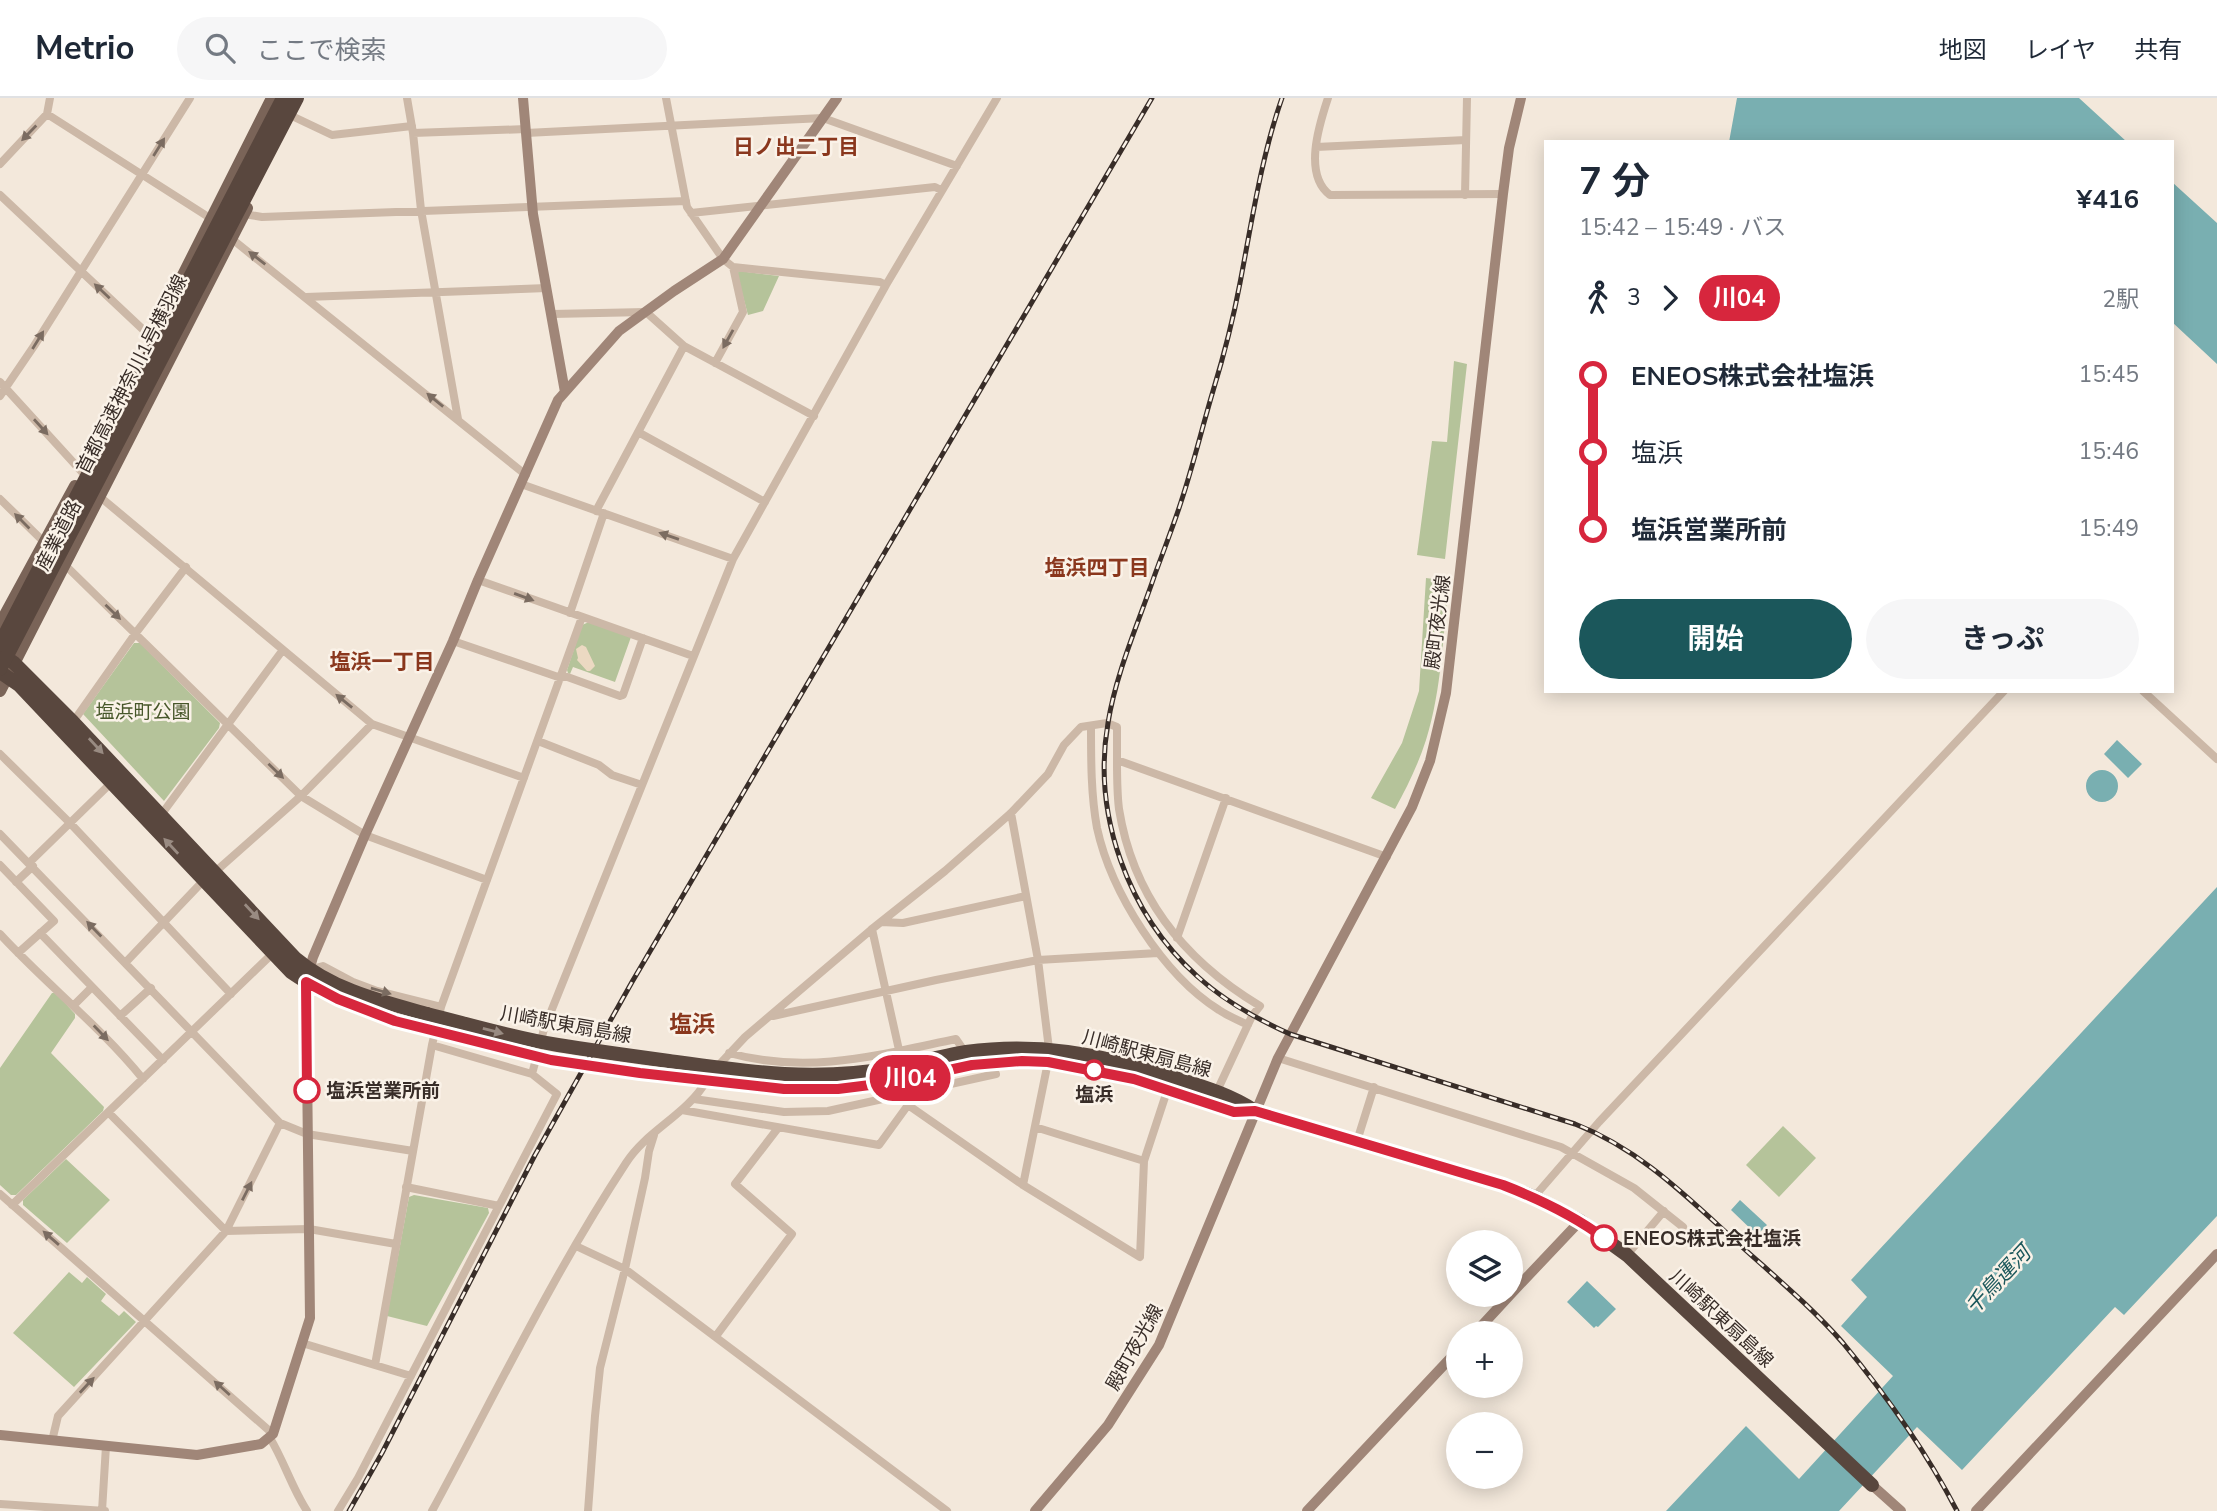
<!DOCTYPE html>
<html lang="ja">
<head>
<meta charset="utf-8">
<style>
  :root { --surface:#fff; --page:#f6f6f7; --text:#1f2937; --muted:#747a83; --line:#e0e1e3; --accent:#1b575b }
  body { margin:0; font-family:"Nunito Sans","Noto Sans JP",sans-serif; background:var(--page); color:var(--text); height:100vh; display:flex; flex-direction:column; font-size:26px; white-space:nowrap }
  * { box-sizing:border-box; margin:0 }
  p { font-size:23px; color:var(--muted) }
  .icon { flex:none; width:38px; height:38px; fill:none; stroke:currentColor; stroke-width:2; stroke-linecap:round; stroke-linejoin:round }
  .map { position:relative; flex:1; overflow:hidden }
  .panel { position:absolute; left:1544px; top:42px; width:630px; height:553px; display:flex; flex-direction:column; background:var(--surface); border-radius:0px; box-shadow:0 4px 18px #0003 }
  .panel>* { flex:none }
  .badge { padding:0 14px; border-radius:23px; font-size:24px; line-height:46px }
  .tools { position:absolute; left:1446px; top:1132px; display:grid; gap:14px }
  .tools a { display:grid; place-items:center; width:77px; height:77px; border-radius:50%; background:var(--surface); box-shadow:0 4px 18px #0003; font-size:35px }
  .map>.badge { position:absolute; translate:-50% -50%; box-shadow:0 0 0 4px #fff }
  .legs { display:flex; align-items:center; gap:10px; height:77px; padding:0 35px; font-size:23px }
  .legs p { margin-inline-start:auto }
  .head { display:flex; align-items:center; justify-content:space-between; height:119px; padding:0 35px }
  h1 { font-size:38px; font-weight:700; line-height:52px }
  .action { display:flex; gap:14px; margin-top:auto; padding:14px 35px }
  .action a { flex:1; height:80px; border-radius:42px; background:var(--accent); color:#fff; font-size:28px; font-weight:700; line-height:80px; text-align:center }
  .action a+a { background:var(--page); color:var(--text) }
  ul { padding:0 35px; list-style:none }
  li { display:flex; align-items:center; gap:24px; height:77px; font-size:26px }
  li i { display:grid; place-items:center; width:10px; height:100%; margin:0 9px; background:currentColor }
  li i::after { content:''; width:18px; height:18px; margin:-9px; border:5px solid; border-radius:50%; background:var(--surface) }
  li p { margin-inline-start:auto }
  li:first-child i { background:linear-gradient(#0000 50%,currentColor 0) }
  li:last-child i { background:linear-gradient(currentColor 50%,#0000 0) }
  header { display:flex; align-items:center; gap:42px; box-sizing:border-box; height:98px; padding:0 35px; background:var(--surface); border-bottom:2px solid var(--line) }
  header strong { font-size:33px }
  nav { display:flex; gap:38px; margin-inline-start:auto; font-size:24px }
  .search { width:490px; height:63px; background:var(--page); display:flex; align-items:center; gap:18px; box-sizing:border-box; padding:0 24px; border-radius:38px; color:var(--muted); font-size:26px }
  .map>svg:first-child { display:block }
  .green { fill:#b5c39a }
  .plaza { fill:#ecd9c2 }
  .water { fill:#79afb1 }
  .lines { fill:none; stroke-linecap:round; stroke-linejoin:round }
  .street { stroke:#ccb8a7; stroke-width:8 }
  .secondary { stroke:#a08678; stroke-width:10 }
  .primary { stroke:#7a6458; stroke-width:12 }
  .highway { stroke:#59473e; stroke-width:14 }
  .rail-casing { stroke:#382d28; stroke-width:5 }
  .rail { stroke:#faf2e8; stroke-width:2.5; stroke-dasharray:8; stroke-linecap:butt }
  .street-bridge { stroke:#ccb8a7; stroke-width:8 }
  .highway-bridge { stroke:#59473e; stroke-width:14 }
  .oneway { fill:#7b6c61 }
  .oneway2 { fill:#998b82 }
  .line-1-casing { stroke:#fff; stroke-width:16 }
  .line-1 { stroke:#d7263d; stroke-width:10 }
  .stop-1-dot { fill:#fff; stroke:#d7263d; stroke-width:3.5 }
  .labels { text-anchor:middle; stroke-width:5; stroke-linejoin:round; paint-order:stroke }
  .street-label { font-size:19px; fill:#382d28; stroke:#faf2e8 }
  .park-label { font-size:19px; fill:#47572a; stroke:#faf2e8 }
  .stop-label { font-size:19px; font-weight:bold; fill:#382d28; stroke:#faf2e8; text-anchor:start }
  .neighbourhood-label { font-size:21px; font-weight:bold; fill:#8a371d; stroke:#faf2e8 }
  .water-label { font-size:21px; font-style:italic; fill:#1b575b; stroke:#faf2e8 }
  .quarter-label { font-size:23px; font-weight:bold; fill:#8a371d; stroke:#faf2e8 }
</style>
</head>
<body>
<header>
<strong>Metrio</strong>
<div class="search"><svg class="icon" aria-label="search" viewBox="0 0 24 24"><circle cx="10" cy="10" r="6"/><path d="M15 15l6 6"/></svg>ここで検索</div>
<nav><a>地図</a><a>レイヤ</a><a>共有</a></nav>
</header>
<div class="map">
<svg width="2217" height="1413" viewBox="0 0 2217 1413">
  <rect width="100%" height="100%" fill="#f3e8db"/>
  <path class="green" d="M739,173L779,178L763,213L748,217L737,176Z
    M1454,263L1467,266L1445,461L1417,457L1432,343L1447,344Z
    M1426,480L1449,483C1443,536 1442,591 1426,642C1418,667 1407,689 1395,711L1371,700L1402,645L1419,593Z
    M589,524L631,539L615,584L573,569L570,576L568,575L567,572L582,527Z
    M134,545H140L220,625L219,630L164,703L83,616Z
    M52,895H56L75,916V920L51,955L104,1009L103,1013L16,1097H11L0,1087V970Z
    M1783,1028L1816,1060L1779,1099L1746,1067Z
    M66,1061L110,1102L67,1145L23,1107V1102Z
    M414,1097L488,1110L489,1115L427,1228L387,1218L409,1099Z
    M69,1174L82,1185L87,1179L106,1196L101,1203L119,1218L124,1213L136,1224L74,1289L13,1235Z"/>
  <path class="plaza" d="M582,547L586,549L595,568L590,573H587L577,562L578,560L576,551Z"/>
  <path class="water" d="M1737,0H2079L2127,44H1729Z
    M2172,84L2217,125V266L2172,224Z
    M2117,642L2142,666L2128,680L2104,656Z
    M2086 688a16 16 0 1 1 32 0a16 16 0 1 1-32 0Z
    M2217,789V1118L2124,1217L2115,1209L1962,1372L1917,1329L1839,1413H1666L1746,1328L1799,1381L1893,1278L1841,1228L1867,1199L1851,1182Z
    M1740,1102L1767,1127L1757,1137L1731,1112Z
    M1587,1183L1616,1211L1598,1229L1596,1228L1594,1230L1567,1204Z"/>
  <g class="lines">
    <path class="street" d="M407,0L413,35L421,112L458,321
      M666,0L687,109L723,161L733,169L880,184L886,187
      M1328,0C1319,27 1303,77 1330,97L1503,96
      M47,16L210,120
      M294,19L332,37L412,28
      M413,35L526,31
      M526,35L823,20L957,68
      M1316,49L1466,42
      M0,66L47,16L50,0
      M0,97L152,240
      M1465,97L1467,0
      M691,115L935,89L941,92
      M244,116L262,119L686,103
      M232,141L526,377
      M306,199L547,190
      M552,216L646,214L684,248L814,318
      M715,265L743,214L733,169
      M0,284L82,374
      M0,298L34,248L190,0
      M638,334L765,404
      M521,386L733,461
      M99,398L372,626L524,680
      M0,401L44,444
      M596,413L684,248
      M64,466L301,698L365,737L487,782
      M478,482L693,558
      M570,515L604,415
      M453,543L561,580
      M562,577L620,598L623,597L643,540
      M2143,593L2217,661
      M73,624L135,536L186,469
      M1091,629C1091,663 1091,697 1097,730C1111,794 1163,877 1219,912C1228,918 1238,922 1248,927
      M538,643L599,667L612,677L642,687
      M0,656L70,725L231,896
      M1117,662C1117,678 1117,695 1119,711C1133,799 1185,863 1260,908L1252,918L1217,993
      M1011,715L1038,862L1049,951L1048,964L1023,1087
      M161,717L282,553
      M0,736L280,1025L307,1036L413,1053
      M30,764L112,684
      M0,767L54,823L18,855
      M215,774L301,698L372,626
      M16,784L33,768
      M881,824L903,825L1026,798
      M872,831L899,952
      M40,835L163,962
      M0,836C46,886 100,928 143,981
      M1177,840L1226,700
      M126,864L204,782
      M312,871L323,868L353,884L377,893L441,909
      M74,907L92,889
      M120,918L151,890
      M773,918L936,882L1038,862L1158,855
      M432,947L532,976
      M729,955C808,977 879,957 956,941L965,954
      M1278,960L1561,1049L1634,1090L1683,1129
      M717,969L745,939L872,831L945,773L1011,715L1048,676L1064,647L1081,629L1107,625L1117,629V662L1387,759
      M908,1000V1007L1023,1087L1140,1159L1144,1063L1167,993
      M694,1001L784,1014L828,1013L996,976
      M682,1012L879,1047L908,1007
      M109,1015L226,1133L309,1131L396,1146
      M1035,1029L1144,1063
      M1357,1043L1374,989
      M406,1089L499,1108
      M0,1096L273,1336
      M1534,1099L1599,1024L2004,593
      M12,1107L273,855
      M576,1148L625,1171L947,1413
      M1627,1157L1664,1113
      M716,1238L792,1136L735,1086L778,1030
      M302,1245L411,1278
      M375,1267L432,947L441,909L582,519
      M270,1340C284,1363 292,1390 307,1413
      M52,1343L58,1318L226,1133L280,1025
      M0,1406L105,1413
      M102,1413L106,1348
      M338,1413L358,1380L557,996L532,976L544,931L733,461L886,187L997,0
      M432,1413C495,1297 553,1176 626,1065C647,1032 687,1017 707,982
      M588,1413L595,1318L600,1270L625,1171L645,1080L649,1053L654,1037"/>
    <path class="secondary" d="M523,0L533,116L565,294
      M1510,1197L1580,1123
      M1474,1236L1510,1197
      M0,1337L197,1357L261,1346L273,1336L310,1220L306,884L313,859L365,737L453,543L478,482L558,302L619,233L674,193L723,161L837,0
      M1872,1387L1901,1413
      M1035,1413L1108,1327L1159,1247L1278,960L1412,709L1430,663L1446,595L1503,96L1509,50L1521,0
      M1307,1413L1458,1252
      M1976,1413L2217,1156"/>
    <path class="primary" d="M165,213L272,0
      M0,526L75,388
      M0,593L247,110"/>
    <path class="highway" d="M0,555L14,565L73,624L295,860C333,892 380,903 427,916
      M0,574L19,587L291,874C330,901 377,918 422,930
      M893,970C917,965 942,958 966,954C1037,944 1099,956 1166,977C1197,987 1228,995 1255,1013L1503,1087L1534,1099L1580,1123L1627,1157L1872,1387
      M894,984L972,967L1022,963L1048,964L1134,981L1234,1014L1255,1013"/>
    <defs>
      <path id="rail" d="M1282,0C1261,60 1252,123 1240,185C1233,222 1224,257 1213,293C1202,330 1193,368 1181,404C1173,429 1163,454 1154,479C1138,526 1116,575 1108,625C1092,716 1128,816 1197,878C1224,903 1257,921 1290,936L1575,1026C1637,1050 1683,1095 1730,1138C1768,1173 1809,1206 1843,1245C1886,1297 1926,1353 1957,1413
        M349,1413L382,1355L535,1057L632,884L1152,0"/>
    </defs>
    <use href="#rail" class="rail-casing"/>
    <use href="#rail" class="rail"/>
    <path class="street-bridge" d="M906,992L908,1000"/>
    <path class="highway-bridge" d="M0,546L283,0
      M0,571L297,0
      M427,916C471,927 514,940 558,947C595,953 632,958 669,963C748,974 814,984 893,970
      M422,930L551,962L640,975L784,991H838L894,984"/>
  </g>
  <defs><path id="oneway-solid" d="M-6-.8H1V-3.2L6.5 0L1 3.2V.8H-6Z" transform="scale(1.75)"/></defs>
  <g class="oneway">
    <use href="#oneway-solid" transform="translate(29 35) rotate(134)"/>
    <use href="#oneway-solid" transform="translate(159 49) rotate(-58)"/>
    <use href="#oneway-solid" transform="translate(257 160) rotate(-142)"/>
    <use href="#oneway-solid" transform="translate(102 193) rotate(-137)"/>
    <use href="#oneway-solid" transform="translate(728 241) rotate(119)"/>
    <use href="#oneway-solid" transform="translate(38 242) rotate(-58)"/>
    <use href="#oneway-solid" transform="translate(435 302) rotate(-141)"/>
    <use href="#oneway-solid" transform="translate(41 329) rotate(48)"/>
    <use href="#oneway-solid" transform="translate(22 423) rotate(-135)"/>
    <use href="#oneway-solid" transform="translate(669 438) rotate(-161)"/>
    <use href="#oneway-solid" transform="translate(524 499) rotate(20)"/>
    <use href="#oneway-solid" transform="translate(113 514) rotate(44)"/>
    <use href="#oneway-solid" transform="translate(344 603) rotate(-141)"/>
    <use href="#oneway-solid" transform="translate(276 673) rotate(44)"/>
    <use href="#oneway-solid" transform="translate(94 831) rotate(-134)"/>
    <use href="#oneway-solid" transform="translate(381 893) rotate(16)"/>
    <use href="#oneway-solid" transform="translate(101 935) rotate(46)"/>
    <use href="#oneway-solid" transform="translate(247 1093) rotate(-63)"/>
    <use href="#oneway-solid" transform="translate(51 1140) rotate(-139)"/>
    <use href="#oneway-solid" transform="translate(87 1287) rotate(-47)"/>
    <use href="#oneway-solid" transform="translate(222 1290) rotate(-138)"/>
  </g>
  <g class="oneway2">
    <use href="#oneway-solid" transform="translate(96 648) rotate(47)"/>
    <use href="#oneway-solid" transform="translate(171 748) rotate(-133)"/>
    <use href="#oneway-solid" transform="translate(252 814) rotate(47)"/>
    <use href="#oneway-solid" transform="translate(493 933) rotate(15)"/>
  </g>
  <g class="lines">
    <defs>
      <path id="line-1" d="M307,992L306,884L338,901L395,923L551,962L640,975L784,991H838L894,984L972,967L1022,963L1048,964L1134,981L1234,1014L1255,1013L1503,1087C1539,1101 1573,1117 1604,1140"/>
    </defs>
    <use href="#line-1" class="line-1-casing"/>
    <use href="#line-1" class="line-1"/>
  </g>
  <g class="stop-1-dot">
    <circle cx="1094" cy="972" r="9"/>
    <circle cx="307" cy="992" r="12"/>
    <circle cx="1604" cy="1140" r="12"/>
  </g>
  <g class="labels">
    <g class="street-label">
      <text transform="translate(131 276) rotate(-63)" y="7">首都高速神奈川1号横羽線</text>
      <text transform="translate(58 437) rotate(-63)" y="7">産業道路</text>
      <text transform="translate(1437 524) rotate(-83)" y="7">殿町夜光線</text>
      <text transform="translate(566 926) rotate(10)" y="7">川崎駅東扇島線</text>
      <text transform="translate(1147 955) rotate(15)" y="7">川崎駅東扇島線</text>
      <text transform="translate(1722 1220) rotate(43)" y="7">川崎駅東扇島線</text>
      <text transform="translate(1134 1249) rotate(-61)" y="7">殿町夜光線</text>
    </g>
    <g class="park-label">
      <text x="143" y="620">塩浜町公園</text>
    </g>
    <g class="stop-label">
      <text x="326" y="999">塩浜営業所前</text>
      <text x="1094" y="1003" text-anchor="middle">塩浜</text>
      <text x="1623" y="1147">ENEOS株式会社塩浜</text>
    </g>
    <g class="neighbourhood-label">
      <text x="796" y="56">日ノ出二丁目</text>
      <text x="1097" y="477">塩浜四丁目</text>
      <text x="382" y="571">塩浜一丁目</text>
    </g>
    <g class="water-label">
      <text transform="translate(1998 1182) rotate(-47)" y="7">千鳥運河</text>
    </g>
    <g class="quarter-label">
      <text x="692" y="934">塩浜</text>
    </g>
  </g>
</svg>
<div class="tools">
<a><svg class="icon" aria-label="layers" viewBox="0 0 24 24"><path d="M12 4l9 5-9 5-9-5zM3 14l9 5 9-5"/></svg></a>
<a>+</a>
<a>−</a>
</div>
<b class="badge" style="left:910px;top:980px;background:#d7263d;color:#fff">川04</b>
<section class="panel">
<div class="head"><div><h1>7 分</h1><p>15:42 – 15:49 · バス</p></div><b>¥416</b></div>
<div class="legs"><svg class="icon" aria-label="walk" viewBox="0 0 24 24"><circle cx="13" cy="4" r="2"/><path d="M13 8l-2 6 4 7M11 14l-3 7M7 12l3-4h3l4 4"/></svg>3<svg class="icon" aria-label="forward" viewBox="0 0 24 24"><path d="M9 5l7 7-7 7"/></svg><b class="badge" style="background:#d7263d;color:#fff">川04</b><p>2駅</p></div>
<ul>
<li><i style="color:#d7263d"></i><b>ENEOS株式会社塩浜</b><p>15:45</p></li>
<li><i style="color:#d7263d"></i><span>塩浜</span><p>15:46</p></li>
<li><i style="color:#d7263d"></i><b>塩浜営業所前</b><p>15:49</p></li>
</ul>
<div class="action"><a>開始</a><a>きっぷ</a></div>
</section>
</div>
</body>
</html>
